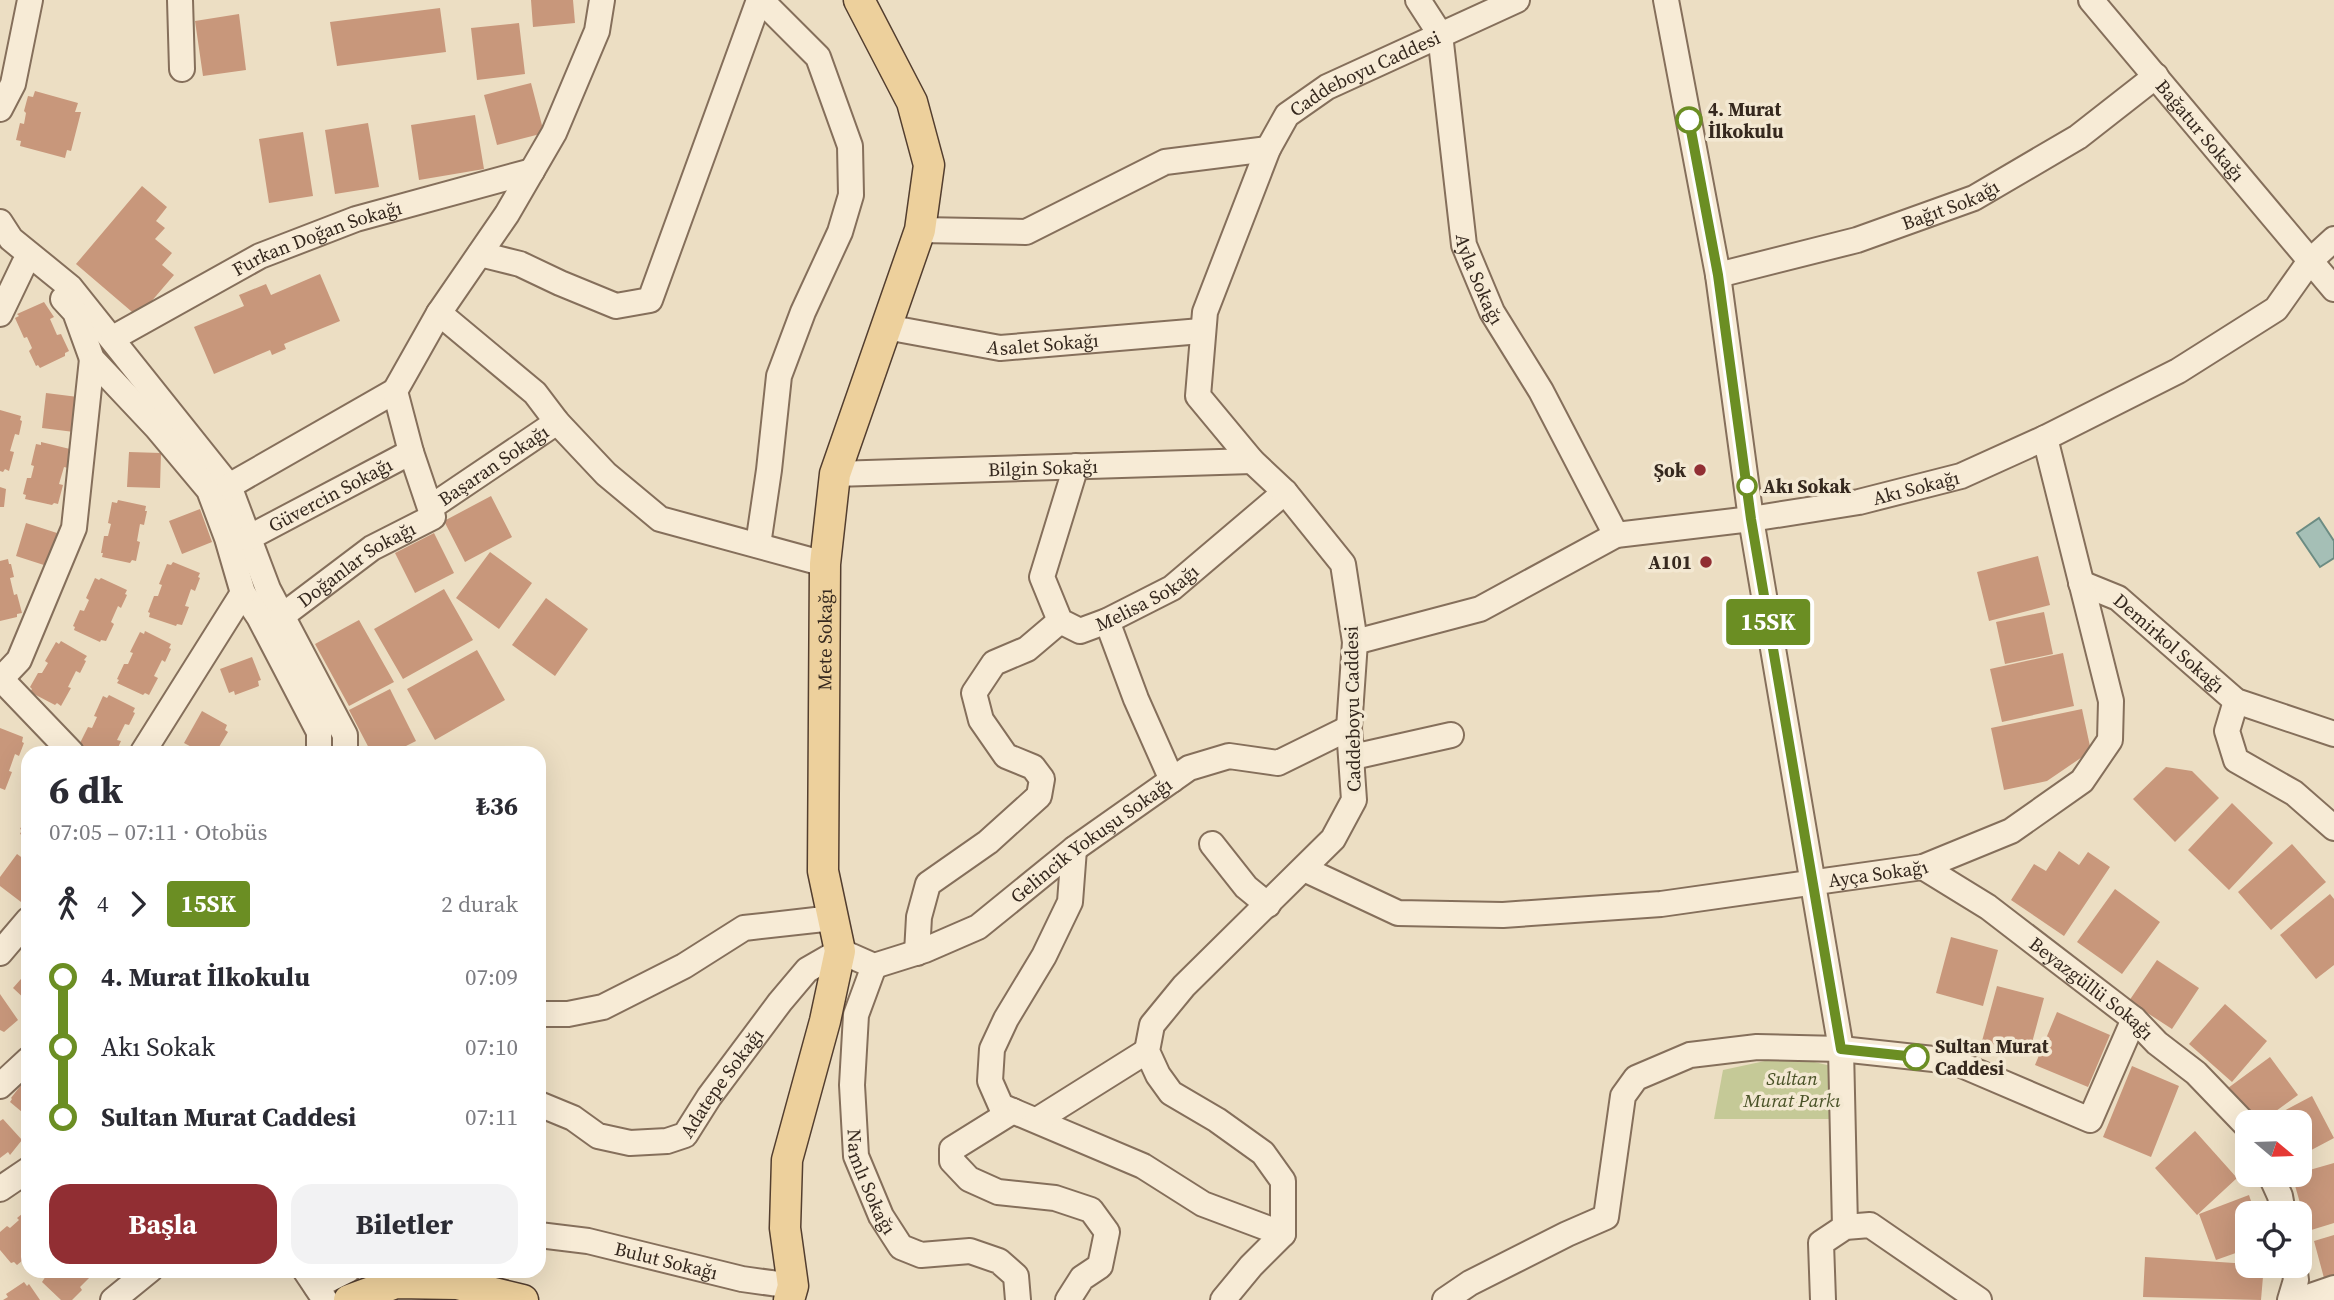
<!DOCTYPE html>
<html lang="tr">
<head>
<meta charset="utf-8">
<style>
  :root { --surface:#fff; --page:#f2f2f3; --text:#2b2b33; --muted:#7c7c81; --accent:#912e33 }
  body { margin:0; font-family:"Source Serif 4",serif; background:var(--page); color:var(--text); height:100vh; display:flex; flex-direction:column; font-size:26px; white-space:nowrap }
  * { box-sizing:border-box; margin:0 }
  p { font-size:23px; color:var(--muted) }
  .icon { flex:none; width:38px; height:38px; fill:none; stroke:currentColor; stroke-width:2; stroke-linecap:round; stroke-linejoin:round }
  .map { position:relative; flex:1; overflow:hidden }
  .panel { position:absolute; left:21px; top:746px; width:525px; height:532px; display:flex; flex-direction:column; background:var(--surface); border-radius:21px; box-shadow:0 7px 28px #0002 }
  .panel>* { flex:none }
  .badge { padding:0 14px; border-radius:5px; font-size:24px; line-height:46px }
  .needle { width:46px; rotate:109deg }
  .fabs { position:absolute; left:2235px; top:1110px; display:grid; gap:14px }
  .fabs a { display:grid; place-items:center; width:77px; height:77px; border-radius:14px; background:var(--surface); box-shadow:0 7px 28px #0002; font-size:35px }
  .map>.badge { position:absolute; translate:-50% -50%; box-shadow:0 0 0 4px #fff }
  .legs { display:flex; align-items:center; gap:10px; height:77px; padding:0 28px; font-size:23px }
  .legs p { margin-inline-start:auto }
  .overview { display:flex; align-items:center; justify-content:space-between; height:119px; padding:0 28px }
  h1 { font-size:38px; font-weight:700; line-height:52px }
  .cta { display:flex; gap:14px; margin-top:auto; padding:14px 28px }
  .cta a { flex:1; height:80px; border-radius:21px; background:var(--accent); color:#fff; font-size:28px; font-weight:700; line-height:80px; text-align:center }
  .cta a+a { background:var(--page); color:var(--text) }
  ul { padding:0 28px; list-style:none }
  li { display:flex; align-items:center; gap:24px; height:70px; font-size:26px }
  li i { display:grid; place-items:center; width:10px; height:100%; margin:0 9px; background:currentColor }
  li i::after { content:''; width:18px; height:18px; margin:-9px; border:5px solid; border-radius:50%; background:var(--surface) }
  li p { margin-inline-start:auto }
  li:first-child i { background:linear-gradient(#0000 50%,currentColor 0) }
  li:last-child i { background:linear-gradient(currentColor 50%,#0000 0) }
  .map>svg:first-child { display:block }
  .green { fill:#c5c997 }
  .water { fill:#a5bfb6; stroke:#6c8c83; stroke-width:2 }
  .building { fill:#c8977b }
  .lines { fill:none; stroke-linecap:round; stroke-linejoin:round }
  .minor-casing { stroke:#856f5b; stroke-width:28 }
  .major-casing { stroke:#533e2f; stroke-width:33 }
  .minor { stroke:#f7ebd6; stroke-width:24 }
  .major { stroke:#edd09c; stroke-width:30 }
  .line-1-casing { stroke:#fff; stroke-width:16 }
  .line-1 { stroke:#6b8e23; stroke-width:10 }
  .stop-1-dot { fill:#fff; stroke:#6b8e23; stroke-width:3.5 }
  .poi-dot { fill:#912e33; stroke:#f3e8d2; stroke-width:2.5 }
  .labels { text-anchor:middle; stroke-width:7; stroke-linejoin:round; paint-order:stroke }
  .street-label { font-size:19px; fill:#35281e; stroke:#f3e8d2 }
  .stop-label { font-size:19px; font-weight:bold; fill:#35281e; stroke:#f3e8d2; text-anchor:start }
  .poi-label { font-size:19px; font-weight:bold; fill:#35281e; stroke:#f3e8d2; text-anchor:end }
  .park-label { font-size:19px; font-style:italic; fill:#485126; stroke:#f3e8d2 }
</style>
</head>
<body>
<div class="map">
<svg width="2334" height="1300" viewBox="0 0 2334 1300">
  <rect width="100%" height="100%" fill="#ecdec3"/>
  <path class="green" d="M1788,1056L1836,1067L1837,1119H1714L1723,1070Z"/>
  <path class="water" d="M2319,518L2334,541V558L2320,567L2297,533Z"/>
  <path class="building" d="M531,0H573L575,23L533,27Z
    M440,8L446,52L337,66L330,22Z
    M239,14L246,70L203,76L195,21Z
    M519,23L525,74L477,80L471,28Z
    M531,83L544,133L497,145L484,95Z
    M35,91L78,103L75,112H81L71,151L67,150L65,158L20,146L21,141L16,140L20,123L24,124L26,113L24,111L28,96L33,97Z
    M475,115L484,169L419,180L411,125Z
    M368,123L379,187L335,194L325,130Z
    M303,132L313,196L269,203L259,139Z
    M142,186L167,207L156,221L165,228L155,239L172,253L162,265L174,275L138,317L76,264Z
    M320,274L340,321L284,344L286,349L272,355L270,350L214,374L194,327L244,306L239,295L266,284L271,295Z
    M44,302L54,317L50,319L57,335L61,334L69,351L65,353V356L40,368L38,365L36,366L29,351L32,348L27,337L24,338L15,318L19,316L17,314Z
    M46,393L78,397L74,432L42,428Z
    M0,410L21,416L20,420L22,421L19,435L15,434L10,451L14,452L9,471L5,469L3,472L0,471Z
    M41,442L70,449L68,454H71L68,468L64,467L59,484L63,485L58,504L54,503L52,505L25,499L26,495L23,494L27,478H31L34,466L31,465L36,444L41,445Z
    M129,452L161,453L160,488L127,487Z
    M0,487L6,489L4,507H0Z
    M491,496L512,537L465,562L444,521Z
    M118,500L146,506L145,511H147L144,525L140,524L137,541L140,542L136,561L132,560L130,563L102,557L103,553H101L104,536H108L111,524L108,523L112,502L117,503Z
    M200,509L212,542L182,554L169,521Z
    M26,523L57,533L47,566L16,556Z
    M434,533L454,573L415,593L395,553Z
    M490,552L532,583L499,629L456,598Z
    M2038,556L2050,605L1989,621L1977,572Z
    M8,559L9,564H11L14,577L10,578L14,595L17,594L22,613L17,614V617L0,621V561Z
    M173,562L200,573L198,577L200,578L195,591L191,589L185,606L189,607L182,625L177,624L176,626L149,617L150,613L148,612L154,596H158L162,585L159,584L167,564L171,565Z
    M95,578L99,580L101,578L127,590L125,594L127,595L121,608L118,606L111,622L114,624L106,641L101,640L100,642L74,630L75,627L73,626L80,610L84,611L89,600L86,598Z
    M444,589L473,640L403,679L374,629Z
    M546,598L588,629L555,676L512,645Z
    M2044,612L2053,654L2005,664L1996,622Z
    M359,620L394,682L349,706L315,644Z
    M145,631L171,644L169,648L171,649L165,662L162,660L154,676L158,678L149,695L145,693L143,695L117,683L119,680L117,679L124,664H128L133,653L130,652L140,632L144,634Z
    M61,641L87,656L84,660L86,661L80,673L76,671L68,687L71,688L61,706L57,703L55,705L30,692L32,689L30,687L38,673H42L48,663L45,661L56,642L59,644Z
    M477,650L505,700L435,740L407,689Z
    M2063,653L2074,706L2002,722L1990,669Z
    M252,657L261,680L258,681L259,686L235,695L234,691L229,693L220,669Z
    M390,689L416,741L394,752H371L349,710Z
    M109,695L135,708L133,712L135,713L129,725L125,724L117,740L121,741L116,752H92L81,747L82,744L80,743L88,727L92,728L97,717L94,716L103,696L107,698Z
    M2082,709L2091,751L2047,781L2004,790L1991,728Z
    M202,711L227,725L225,730L228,732L216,752H201L184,743Z
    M0,728L23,737L22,742L24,743L19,756L15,754L9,771L12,772L5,790L0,788Z
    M2166,767L2192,771L2219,798L2175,842L2133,799Z
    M2232,803L2273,843L2229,890L2188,850Z
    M28,814V838L20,834L22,830L20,829Z
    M2292,844L2326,882L2271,930L2238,892Z
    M2059,851L2079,865L2088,852L2110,867L2064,936L2011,900L2034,864L2046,871Z
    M17,854L28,862V893L21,902L0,886V877Z
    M2115,889L2160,922L2122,974L2077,942Z
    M2330,894L2334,899V965L2316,979L2280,935Z
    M1951,937L1998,950L1983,1006L1936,993Z
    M2157,960L2199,988L2172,1029L2129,1001Z
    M28,971V1002L13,988Z
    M1997,986L2044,998L2029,1054L1982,1041Z
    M0,994L18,1020L4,1032L0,1030Z
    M2225,1004L2267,1041L2232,1082L2189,1044Z
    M2057,1012L2110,1035L2088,1087L2035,1065Z
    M2270,1057L2298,1095L2261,1122H2252L2228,1088Z
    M2132,1066L2179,1086L2151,1157L2103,1137Z
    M28,1082V1117L10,1102L12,1099L11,1098L21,1085L25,1086Z
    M2312,1096L2334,1138L2300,1156V1122H2263Z
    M3,1119L22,1140L10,1155L8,1152L0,1158V1121Z
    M2195,1131L2237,1178L2197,1215L2155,1168Z
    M2334,1163V1223L2308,1231L2292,1175Z
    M2249,1195L2255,1213H2247V1249L2216,1260L2199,1214Z
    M28,1209V1256L17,1265L14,1262L11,1263L0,1250V1232L7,1226L10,1228L19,1220L17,1218Z
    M2334,1235V1275L2324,1278L2314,1241Z
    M2145,1257L2264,1265L2261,1300L2143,1297Z
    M50,1270H103L95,1278L92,1275L80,1287L82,1290L72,1300H61L42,1282Z
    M24,1282L27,1286L29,1284L40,1300H3L8,1297L6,1294Z"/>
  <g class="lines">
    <defs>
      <g id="minor">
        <path d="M180,0L182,69"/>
        <path id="s1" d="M1418,0L1440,34L1464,245L1492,312L1541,391L1616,535"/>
        <path d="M1666,0L1718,275L1751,519L1841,1049L1845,1227"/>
        <path id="s2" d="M2091,0L2334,289"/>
        <path d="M0,109L13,84L30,0"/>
        <path d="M0,222L11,239L70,287L229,486L268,589L345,735V752"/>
        <path d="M920,230L1026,232L1165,162L1268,149"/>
        <path d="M480,254L520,264L560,283L616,306L650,300L759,0"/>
        <path id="s3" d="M1718,275L1857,240L1974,198L2078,137L2156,76"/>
        <path d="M63,299L75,312L92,359L157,428L209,490L227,538L243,593L259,617L319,732V752"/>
        <path d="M439,313L535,393L557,422L606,474L660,519L825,564"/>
        <path d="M0,314L24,264"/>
        <path id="s4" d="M886,327L1000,348L1201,331"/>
        <path id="s5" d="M113,338L260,256L356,219L532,171"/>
        <path id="s6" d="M1076,466L1042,577L1060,621L1080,631L1107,621L1172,588L1285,492"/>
        <path id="s7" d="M835,474L1252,461"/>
        <path d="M229,486L395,391"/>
        <path id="s8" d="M431,507L557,422"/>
        <path id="s9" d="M248,538L411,452"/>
        <path d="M758,545L769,470L779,376L803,312L840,232L851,195L850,146L818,57L761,0"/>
        <path id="s10" d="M2081,583L2118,598L2236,701L2334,734"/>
        <path id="s11" d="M282,616L372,548L433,517L411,452L395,391L439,313L507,214L554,133L597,31L602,0"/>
        <path d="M1107,621L1136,699L1172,780"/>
        <path id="s12" d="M1355,642L1480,609L1616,535L1751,519L1859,502L1961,476L2045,438L2178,371L2276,309L2310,261L2334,239"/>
        <path d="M1,679L71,752"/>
        <path d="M0,680L19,660L74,528L92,359"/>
        <path d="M2236,701L2227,731L2236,760L2294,793L2334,828"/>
        <path d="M143,752L243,593"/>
        <path d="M1353,757L1451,735"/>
        <path d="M1212,844L1246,887L1268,905"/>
        <path d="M1074,849L1070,902L1044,956L1006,1019L992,1049L990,1081L1001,1106L1143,1166L1203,1204L1283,1234"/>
        <path id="s13" d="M1923,867L1988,907L2134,1019L2157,1043L2196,1073L2247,1126"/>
        <path id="s14" d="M1304,869L1398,913L1503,915L1661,904L1923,867L2011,831L2082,781L2110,740L2111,701L2045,438"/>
        <path d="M0,953L28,920"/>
        <path d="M917,953L919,917L928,884L988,842L1039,796L1042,779L1033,767L1006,756L981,720L974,693L994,663L1027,649L1060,621"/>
        <path id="s15" d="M874,966L856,1015L852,1085L856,1156L881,1216L901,1247L921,1255L970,1251L999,1261L1016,1276L1018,1300"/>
        <path d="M539,1014H568L603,1007L684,966L744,928L833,918"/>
        <path d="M0,1086L28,1060"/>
        <path id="s16" d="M539,1104L573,1118L598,1136L630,1143L667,1141L685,1135L709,1097L780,1002L807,970L840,951L874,966L925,950L978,927L1074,849L1189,768L1229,756L1278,763L1349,728"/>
        <path d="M1013,1111L952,1149V1161L969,1179L998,1192L1055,1198L1091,1210L1107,1232L1100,1266L1082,1278L1068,1300"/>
        <path d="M1037,1120L1147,1051"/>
        <path d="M2270,1174L2280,1196L2283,1213"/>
        <path d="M0,1189L28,1170"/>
        <path id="s17" d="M539,1235L588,1241L742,1279L793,1286"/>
        <path d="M305,1270L325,1300"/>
        <path d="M316,1286L348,1270"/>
        <path d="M113,1300L150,1270"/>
        <path id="s18" d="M1223,1300L1251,1266L1283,1234V1181L1263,1153L1217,1120L1171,1093L1158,1075L1147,1051L1152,1025L1184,986L1333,839L1354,800L1349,728L1355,642L1343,564L1285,492L1252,461L1198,396L1205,312L1268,149L1287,115L1327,87L1517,0"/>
        <path d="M1445,1300L1470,1283L1567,1234L1606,1217L1623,1096L1636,1078L1690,1055L1757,1047L1841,1049L1952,1061L2090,1120L2134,1019"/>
        <path d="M1823,1300L1821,1243L1845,1227L1870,1225L1979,1300"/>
        <path d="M2290,1300L2296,1280L2294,1265"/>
        <path d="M2299,1300L2334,1288"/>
      </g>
      <g id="major">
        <path d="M349,1300L396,1283L457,1284L523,1300"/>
        <path id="s19" d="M789,1300L793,1286L785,1228L787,1160L825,1021L840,951L823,871L825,564L835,474L920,230L929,165L912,102L859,0"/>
      </g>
    </defs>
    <use href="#minor" class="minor-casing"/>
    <use href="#major" class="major-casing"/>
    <use href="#minor" class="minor"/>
    <use href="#major" class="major"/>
  </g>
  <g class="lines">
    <defs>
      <path id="line-1" d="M1689,120L1718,275L1751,519L1841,1049L1916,1057"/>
    </defs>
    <use href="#line-1" class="line-1-casing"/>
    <use href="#line-1" class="line-1"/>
  </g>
  <g class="stop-1-dot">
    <circle cx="1689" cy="120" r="12"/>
    <circle cx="1747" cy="486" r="9"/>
    <circle cx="1916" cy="1057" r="12"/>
  </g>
  <g class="poi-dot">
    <circle cx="1700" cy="470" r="7"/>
    <circle cx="1706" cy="562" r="7"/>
  </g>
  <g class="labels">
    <g class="street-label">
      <text dy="7" stroke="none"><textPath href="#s18" startOffset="1512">Caddeboyu Caddesi</textPath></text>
      <text dy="7" stroke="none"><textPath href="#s2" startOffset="170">Bağatur Sokağı</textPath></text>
      <text dy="7" stroke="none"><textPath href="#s3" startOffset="243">Bağıt Sokağı</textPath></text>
      <text dy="7" stroke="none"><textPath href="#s5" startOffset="228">Furkan Doğan Sokağı</textPath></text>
      <text dy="7" stroke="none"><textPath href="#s1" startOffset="290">Ayla Sokağı</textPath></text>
      <text dy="7" stroke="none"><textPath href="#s4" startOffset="159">Asalet Sokağı</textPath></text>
      <text dy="7" stroke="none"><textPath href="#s8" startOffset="75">Başaran Sokağı</textPath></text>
      <text dy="7" stroke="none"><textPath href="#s7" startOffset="208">Bilgin Sokağı</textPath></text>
      <text dy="7" stroke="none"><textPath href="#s12" startOffset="588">Akı Sokağı</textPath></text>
      <text dy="7" stroke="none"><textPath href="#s9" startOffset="93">Güvercin Sokağı</textPath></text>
      <text dy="7" stroke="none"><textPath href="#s11" startOffset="91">Doğanlar Sokağı</textPath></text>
      <text dy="7" stroke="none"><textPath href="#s6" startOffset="261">Melisa Sokağı</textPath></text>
      <text dy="7" stroke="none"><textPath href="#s19" startOffset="670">Mete Sokağı</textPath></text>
      <text dy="7" stroke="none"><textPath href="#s10" startOffset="108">Demirkol Sokağı</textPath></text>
      <text transform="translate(1352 709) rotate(-91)" y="7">Caddeboyu Caddesi</text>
      <text dy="7" stroke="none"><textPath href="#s16" startOffset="691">Gelincik Yokuşu Sokağı</textPath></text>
      <text dy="7" stroke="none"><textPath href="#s14" startOffset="586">Ayça Sokağı</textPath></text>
      <text dy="7" stroke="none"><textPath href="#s13" startOffset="208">Beyazgüllü Sokağı</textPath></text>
      <text dy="7" stroke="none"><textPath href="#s16" startOffset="220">Adatepe Sokağı</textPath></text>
      <text dy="7" stroke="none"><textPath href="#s15" startOffset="222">Namlı Sokağı</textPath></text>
      <text dy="7" stroke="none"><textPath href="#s17" startOffset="130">Bulut Sokağı</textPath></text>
    </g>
    <g class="stop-label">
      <text x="1708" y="116">4. Murat<tspan x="1708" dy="22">İlkokulu</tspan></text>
      <text x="1763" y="493">Akı Sokak</text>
      <text x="1935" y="1053">Sultan Murat<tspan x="1935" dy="22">Caddesi</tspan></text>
    </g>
    <g class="poi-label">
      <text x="1686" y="477">Şok</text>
      <text x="1692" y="569">A101</text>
    </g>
    <g class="park-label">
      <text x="1792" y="1085">Sultan<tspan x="1792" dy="22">Murat Parkı</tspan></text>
    </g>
  </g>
</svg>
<div class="fabs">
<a><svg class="needle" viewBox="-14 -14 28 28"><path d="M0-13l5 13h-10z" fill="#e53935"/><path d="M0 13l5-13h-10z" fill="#7c7c81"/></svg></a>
<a><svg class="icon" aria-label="locate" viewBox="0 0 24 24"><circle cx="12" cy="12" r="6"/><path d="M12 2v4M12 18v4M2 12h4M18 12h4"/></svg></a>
</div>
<b class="badge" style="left:1768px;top:622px;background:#6b8e23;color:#fff">15SK</b>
<section class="panel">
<div class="overview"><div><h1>6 dk</h1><p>07:05 – 07:11 · Otobüs</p></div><b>₺36</b></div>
<div class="legs"><svg class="icon" aria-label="walk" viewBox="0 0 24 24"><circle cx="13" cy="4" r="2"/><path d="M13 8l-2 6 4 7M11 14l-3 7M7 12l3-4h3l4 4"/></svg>4<svg class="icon" aria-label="forward" viewBox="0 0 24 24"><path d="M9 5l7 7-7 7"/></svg><b class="badge" style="background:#6b8e23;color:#fff">15SK</b><p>2 durak</p></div>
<ul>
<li><i style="color:#6b8e23"></i><b>4. Murat İlkokulu</b><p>07:09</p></li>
<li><i style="color:#6b8e23"></i><span>Akı Sokak</span><p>07:10</p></li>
<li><i style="color:#6b8e23"></i><b>Sultan Murat Caddesi</b><p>07:11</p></li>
</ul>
<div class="cta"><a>Başla</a><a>Biletler</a></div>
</section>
</div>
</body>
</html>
